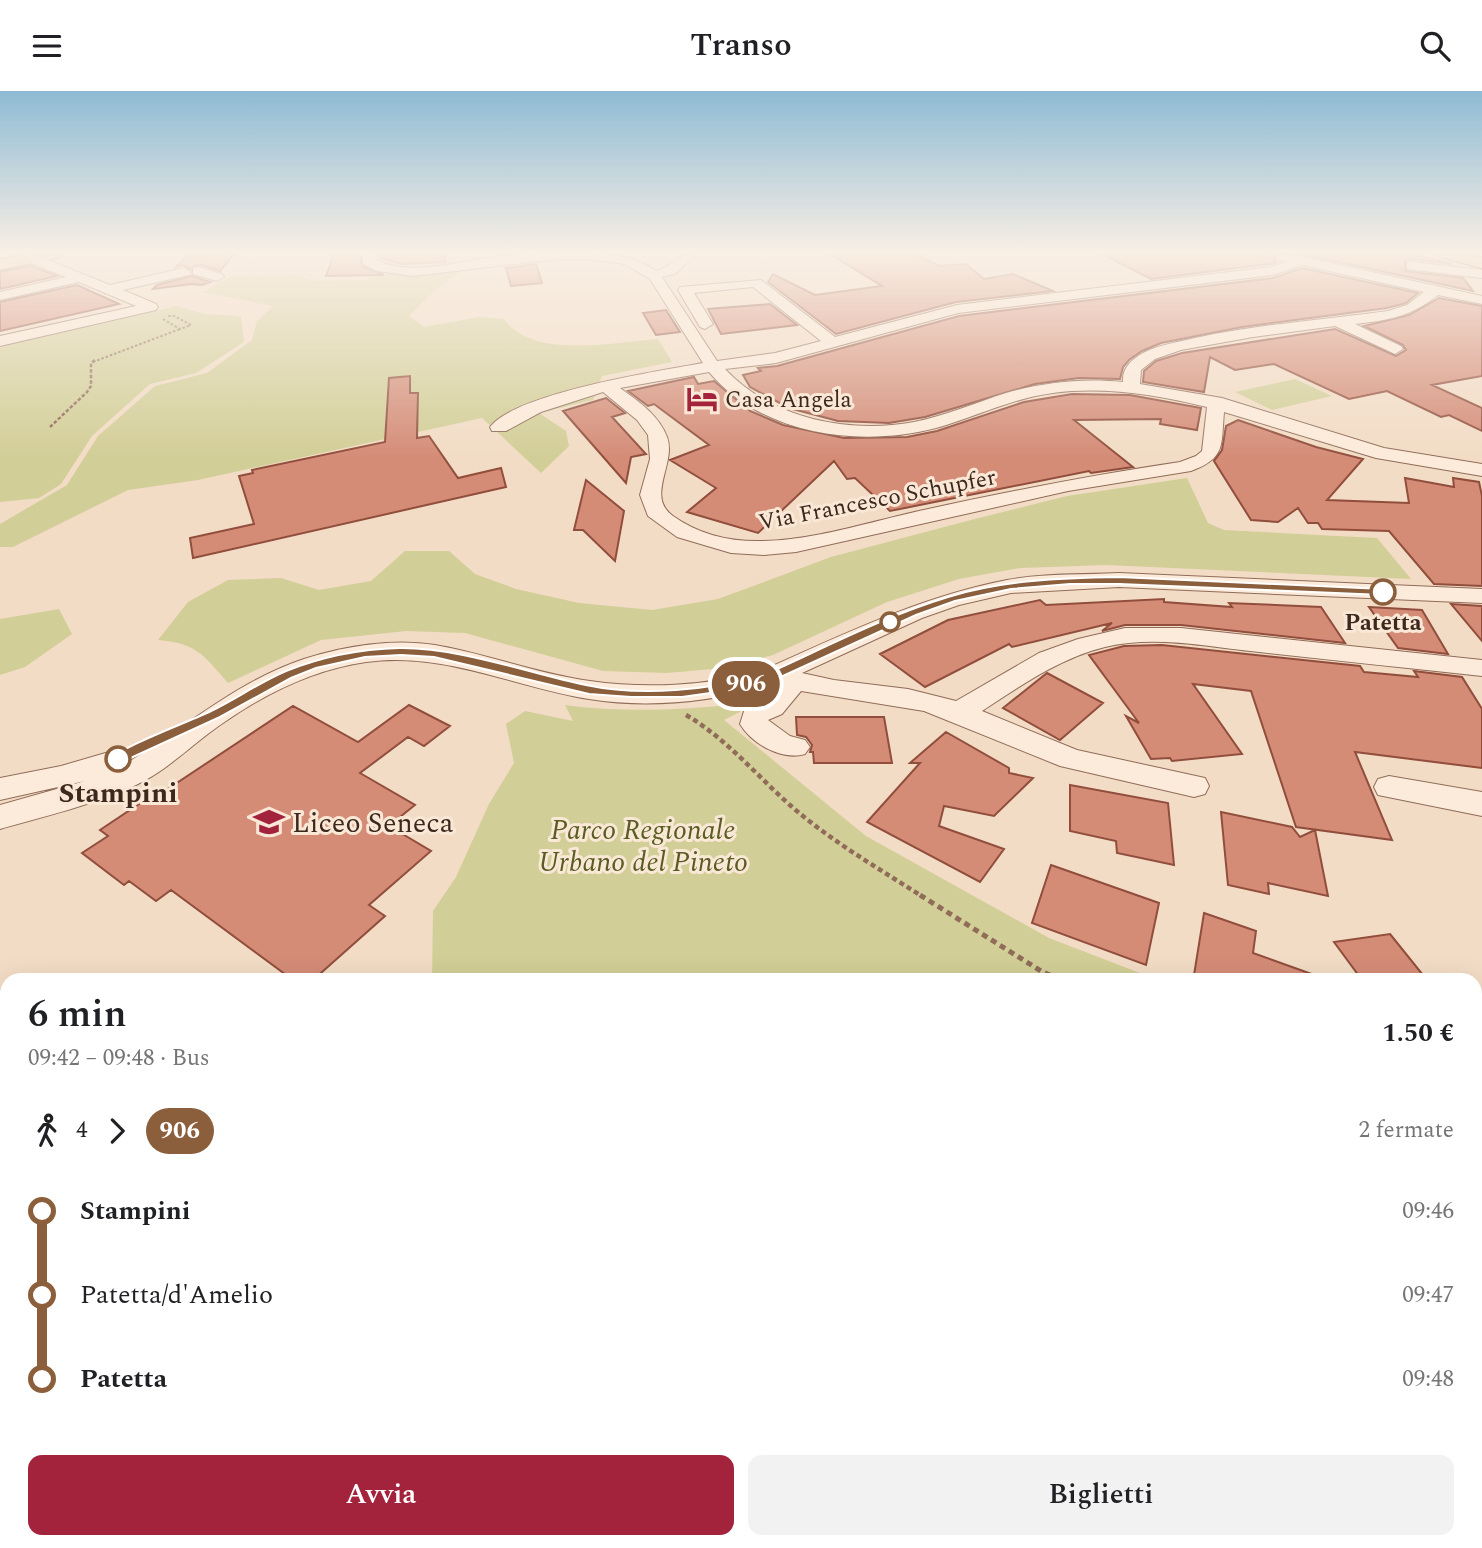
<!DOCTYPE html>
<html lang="it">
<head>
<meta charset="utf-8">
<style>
  :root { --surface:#fff; --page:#f2f2f2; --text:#202124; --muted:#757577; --accent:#a4233c }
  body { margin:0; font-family:Spectral,serif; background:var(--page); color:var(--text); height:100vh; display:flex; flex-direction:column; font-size:26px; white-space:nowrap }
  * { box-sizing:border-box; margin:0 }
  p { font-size:23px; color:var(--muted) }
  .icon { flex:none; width:38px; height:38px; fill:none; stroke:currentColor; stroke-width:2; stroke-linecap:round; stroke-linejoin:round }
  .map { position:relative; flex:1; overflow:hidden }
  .sheet { position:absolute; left:0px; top:882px; width:1482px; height:576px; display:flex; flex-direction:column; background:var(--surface); border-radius:21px 21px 0 0; box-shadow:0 7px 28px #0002 }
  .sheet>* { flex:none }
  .badge { padding:0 14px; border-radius:23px; font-size:24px; line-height:46px }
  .map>.badge { position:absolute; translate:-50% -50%; box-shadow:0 0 0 4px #fff }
  .legs { display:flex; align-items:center; gap:10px; height:77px; padding:0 28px; font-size:23px }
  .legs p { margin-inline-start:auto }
  .overview { display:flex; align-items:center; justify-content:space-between; height:119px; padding:0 28px }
  h1 { font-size:38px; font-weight:600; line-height:52px }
  .button { display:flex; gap:14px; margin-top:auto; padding:14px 28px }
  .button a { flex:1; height:80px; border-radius:14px; background:var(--accent); color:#fff; font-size:28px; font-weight:600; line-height:80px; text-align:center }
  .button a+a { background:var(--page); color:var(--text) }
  ul { padding:0 28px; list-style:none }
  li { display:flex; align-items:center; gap:24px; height:84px; font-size:26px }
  li i { display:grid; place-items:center; width:10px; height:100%; margin:0 9px; background:currentColor }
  li i::after { content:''; width:18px; height:18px; margin:-9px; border:5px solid; border-radius:50%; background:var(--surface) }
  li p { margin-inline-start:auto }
  li:first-child i { background:linear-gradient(#0000 50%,currentColor 0) }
  li:last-child i { background:linear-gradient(currentColor 50%,#0000 0) }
  header { display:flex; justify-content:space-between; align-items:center; height:91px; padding:0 28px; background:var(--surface); font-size:32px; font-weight:600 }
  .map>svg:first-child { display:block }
  .green { fill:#d2ce97 }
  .building { fill:#d48c77; stroke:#914e3c; stroke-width:2 }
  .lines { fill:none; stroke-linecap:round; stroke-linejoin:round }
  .minor-casing { stroke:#906c59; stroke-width:2 }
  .major-casing { stroke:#5d3a2d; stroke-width:3 }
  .path-far4 { stroke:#906c59; stroke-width:2; stroke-dasharray:2.5 2; stroke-linecap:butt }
  .path-far3 { stroke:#906c59; stroke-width:2.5; stroke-dasharray:3.5 2; stroke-linecap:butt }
  .path-far2 { stroke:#906c59; stroke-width:4.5; stroke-dasharray:5 3.5; stroke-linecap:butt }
  .path-far1 { stroke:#906c59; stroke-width:5; stroke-dasharray:6 4.5; stroke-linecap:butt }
  .path { stroke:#906c59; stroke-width:7; stroke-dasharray:8 5; stroke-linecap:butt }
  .minor { fill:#fcebda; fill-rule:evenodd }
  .major { fill:#f8c99a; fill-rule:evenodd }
  .line-1 { fill:#8b5e3c; stroke:#fff; stroke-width:2 }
  .stop-1-dot { fill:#fff; stroke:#8b5e3c; stroke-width:3.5 }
  .labels { text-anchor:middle; stroke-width:6; stroke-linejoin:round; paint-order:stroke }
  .far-poi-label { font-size:23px; fill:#3e281e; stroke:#f9e8d5; text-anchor:start }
  .far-street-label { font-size:23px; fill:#3e281e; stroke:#f9e8d5 }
  .far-stop-label { font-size:23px; font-weight:bold; fill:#3e281e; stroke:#f9e8d5 }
  .stop-label { font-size:28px; font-weight:bold; fill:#3e281e; stroke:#f9e8d5 }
  .poi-label { font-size:28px; fill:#3e281e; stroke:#f9e8d5; text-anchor:start }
  .park-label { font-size:28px; font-style:italic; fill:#595d23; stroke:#f9e8d5 }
</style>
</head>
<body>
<header><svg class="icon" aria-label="menu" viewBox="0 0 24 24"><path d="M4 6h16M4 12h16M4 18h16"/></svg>Transo<svg class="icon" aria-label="search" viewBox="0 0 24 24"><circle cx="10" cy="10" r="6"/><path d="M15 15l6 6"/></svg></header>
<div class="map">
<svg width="1482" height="1457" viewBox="0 0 1482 1457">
  <rect width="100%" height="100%" fill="#f2dcc5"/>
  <path class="green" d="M466,177C445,190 426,207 409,225L424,236L479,226L504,228C533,269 615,251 658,248L672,271L602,285L593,309L539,322L566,340L569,355L541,382L482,327L198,389L128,399L13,456H0V433L67,394L98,345L155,295L207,282L252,249L257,230L273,215L203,201L232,185L295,184L315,190L362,189L390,183L434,182Z
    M176,215L205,223L241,225L244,251L196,282L150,293L92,345L61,393L39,407L0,411V256Z
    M1295,288L1332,305L1272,319L1235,301Z
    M1187,387L1208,432L1224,439L1377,447L1411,488L1106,474L1020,477L959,488L887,511L773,564L724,577L667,582L603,580L465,542L406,540L321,549L228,592C204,564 196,552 158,549L188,511L228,489L281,487L319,499L371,490L405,460H449L475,483L516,498L579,512L652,519L718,508L831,466L967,430L1067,405Z
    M59,518L72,543L25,576L0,584V528Z
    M759,611L724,629L866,745L1049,847L1158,889H432L433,820L456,786L489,713L514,672L506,633L525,620L573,630L565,614C630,623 694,618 759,611Z
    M1475,975L1482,976V1457H0V1005L7,1004V1451H1475Z"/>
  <path class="building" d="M189,163H234L220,180L199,173L190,178L183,174L176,176Z
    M334,163H360L362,175L384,184L326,185Z
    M378,163H445V171L401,173L378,166Z
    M830,163H916L939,175L966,173L984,188L1013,183L1053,200L956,211L836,243L768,191L773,183L815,204L882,195Z
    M1102,163H1274L1276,172L1151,188Z
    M1301,163H1413L1452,173L1411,168L1405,170V180L1463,187L1473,200Z
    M536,173L542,192L511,195L506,177Z
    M31,175L57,185L0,198V181Z
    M1302,177L1418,202L1406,212L1387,217L1242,236L1161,252L1142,260L1129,269L1123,276L1120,288L1079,287L1035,293L925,326L889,332L838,330L789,317L750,296L743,284L761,280L758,277L777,275L959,225L1273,187Z
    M192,185L210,191L202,194L192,193L153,198L157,194Z
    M77,194L119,213L0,240V211Z
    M1439,207L1482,215V285L1432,294L1482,317V340L1449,324L1441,326L1387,300L1349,308L1274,273L1235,279L1210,266L1204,301L1143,291L1144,280L1156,270L1182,262L1335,238L1396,265L1406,259L1403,254L1364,235L1409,224Z
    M770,213L797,234L721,243L708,218Z
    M666,219L680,241L656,244L643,222Z
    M410,285V302H418L417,347L429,345L458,387L501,377L506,396L193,467L190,447L254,433L239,385L253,382L252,379L385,351L389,287Z
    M694,286L698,293L714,290L750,320L783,334L844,347L907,346L937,340L1024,311L1072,303L1130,304L1201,317L1197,339L1160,333L1161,328L1074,329L1133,376L1091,382L1089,380L890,420L855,387L847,388L834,370L758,442L687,421L716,397L670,369L709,354L654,313L648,315L628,300Z
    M606,307L625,322L612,326L646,363L631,366L626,392L563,320Z
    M1238,329L1316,356L1363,368L1327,409L1409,412L1405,387L1454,396L1453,387L1479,391L1482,405V495L1434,493L1389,440L1322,438L1318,432H1308L1298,417L1278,431L1251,429L1214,370L1222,359L1226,335Z
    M586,389L624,420L615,470L583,439H574Z
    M1164,508V511L1232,516L1229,512L1321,516L1345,552L1181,534H1125L1102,540L1112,532L1012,556L1009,553L925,596L880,563L948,529L1040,509L1046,514Z
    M1451,513L1482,515V550Z
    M1369,516L1422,519L1448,563L1398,557Z
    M1162,554L1360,575L1364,581L1418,586L1414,580L1462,586L1482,618V677L1355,661L1392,749L1296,736L1251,600L1193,593L1242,663L1172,670L1170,667L1151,668L1126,625L1139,632L1089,564L1124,555Z
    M1047,582L1103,612L1060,649L1003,617Z
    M409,614L450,635L424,655L408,646L360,682L415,714L389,735L431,760L369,814L385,825L313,889H293L171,799L156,810L129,790L124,794L82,762L108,745L100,739L145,709L148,711L293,615L358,651Z
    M796,626H884L892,672H814L813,661H810L812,654L806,646L797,644Z
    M946,641L1009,677V682L1033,687L994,725L944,715L939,735L1004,758L980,791L867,731L920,672H910Z
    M1070,694L1168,712L1174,774L1117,762L1116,750L1070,740Z
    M1221,721L1292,736L1300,746L1315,739L1328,805L1268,792L1269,803L1228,794Z
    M1051,774L1159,812L1146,874L1032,832Z
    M1204,822L1256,840L1253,862L1320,886V889H1208L1194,884Z
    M1390,843L1427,889H1362L1334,851Z"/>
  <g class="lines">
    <defs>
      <path id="minor" d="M21,163H33L110,194L184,177L191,181L189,184L123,199L156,213L158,216L156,219L0,255V245L136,215L79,191L0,209V201L66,186L21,168Z
        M363,163H375V168C408,185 446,173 481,168C522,161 623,153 656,180C675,175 674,163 696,163L675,183L662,186L717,270L775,262L821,250L753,196L694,202L713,233L705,238L700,236L678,199L680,196L761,189L835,246L957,214L1271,176L1287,171L1276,169L1277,163L1303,166L1482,205V213L1438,204C1410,226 1389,229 1355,233L1401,255L1403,258L1395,263L1335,235L1253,246L1181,259L1155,268L1141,279L1140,293L1222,307L1384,357L1482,373V385L1376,367L1224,321C1221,355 1226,367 1191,380L1068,400L796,461L764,464L731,462L677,446L648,425L640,404L650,368L648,344L637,329L603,301L541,321L506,340H492L490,336C516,302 658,280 703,272L650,188L624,173L589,168H556L413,185L377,180L363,173ZM1302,174L1424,201L1407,214L1388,220C1324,229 1258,233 1195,247C1178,251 1158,254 1143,262C1131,269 1122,277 1123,291C1083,287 1045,291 1006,302C975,312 945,325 914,331C848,343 772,328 725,278L776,272L958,222L1273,184ZM709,281C762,344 859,357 936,337C975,326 1013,307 1053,302C1104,295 1157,304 1207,316L1202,360L1196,365L1180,371C1092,384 1006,401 919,420C869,431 815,449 763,450C730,451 700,444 673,425C645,405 677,372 667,346C659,324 638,310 620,297Z
        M1412,171L1482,179V187L1407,178V172Z
        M198,176L222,183L224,186L217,190L193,183V177Z
        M1119,482L1482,498V512L1119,496L1011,502L959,514L922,527L802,582L834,589L908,598L956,610L1039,562L1078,548L1125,537H1181L1482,569V585C1408,577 1333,569 1259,561C1208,556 1155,544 1105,556C1060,567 1020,595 982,620L1077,659L1205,687L1209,695L1205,703L1194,706L1060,675L924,620L801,600L782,623L768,629L790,645L805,649L810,656L805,663C782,670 752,653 740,633L745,617L762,609L777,593C717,610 651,618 589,608C514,596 444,560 366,571C316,578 268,601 226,630C195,650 170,678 136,694C93,714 45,725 0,738V714L85,690L0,709V687L61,675L109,661L119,664L124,671L122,675C183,639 235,591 304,568C344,555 394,547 435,554C487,563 538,583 590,590C645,598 705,595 759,581C840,545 919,506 1007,489C1043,482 1083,484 1119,482Z
        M1389,685L1482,701V725L1378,704L1374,696L1378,688Z"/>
      <path id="major" d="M31,163H63L60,166L0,179V169Z
        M1438,163H1466L1482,167V177L1441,166Z"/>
    </defs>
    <use href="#minor" class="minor-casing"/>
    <use href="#major" class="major-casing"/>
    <path class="path-far4" d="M163,228L180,238L191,234L174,225H167
      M93,271L180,238"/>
    <path class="path-far3" d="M50,336L87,301L91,295V272L95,269"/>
    <path class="path-far2" d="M686,624C727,648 756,684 791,715C831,750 878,777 923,806"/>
    <path class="path-far1" d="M920,804L1041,880L1060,889"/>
    <path class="path" d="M1475,1125L1482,1131"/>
    <use href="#minor" class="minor"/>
    <use href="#major" class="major"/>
  </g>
  <linearGradient id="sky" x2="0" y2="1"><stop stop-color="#8ebbd4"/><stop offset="0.44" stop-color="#f9efe5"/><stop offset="1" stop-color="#f9efe5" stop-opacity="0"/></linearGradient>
  <rect width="1482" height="367" fill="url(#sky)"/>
  <path class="line-1" d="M1119,486L1383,498L1389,501L1383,504L1119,493H1070L1011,498L955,510L916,524L772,590L739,598L682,606H631L589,603L434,566L401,564L365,566L316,577L291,587L220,626L122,671H113L111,668C122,655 191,630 211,620C236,608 260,591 286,580C321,566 361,558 399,557C458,556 528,582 586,594C642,606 709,599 764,584C824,557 885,525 948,506C1003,489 1061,487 1119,486Z"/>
  <defs>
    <symbol id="hotel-bare" viewBox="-9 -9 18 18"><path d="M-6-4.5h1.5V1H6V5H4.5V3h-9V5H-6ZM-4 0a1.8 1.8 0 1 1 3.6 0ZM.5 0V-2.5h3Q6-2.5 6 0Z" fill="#a4233c" stroke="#f9e8d5" stroke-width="2.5" paint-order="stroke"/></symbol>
    <symbol id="school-bare" viewBox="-9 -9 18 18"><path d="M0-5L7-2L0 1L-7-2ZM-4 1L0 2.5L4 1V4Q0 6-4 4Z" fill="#a4233c" stroke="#f9e8d5" stroke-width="2.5" paint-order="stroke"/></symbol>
  </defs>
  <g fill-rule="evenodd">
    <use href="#hotel-bare" x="680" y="286" width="44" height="44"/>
    <use href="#school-bare" x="247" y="709" width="44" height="44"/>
  </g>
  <g class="stop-1-dot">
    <circle cx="1383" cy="501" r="12"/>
    <circle cx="890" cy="531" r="9"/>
    <circle cx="118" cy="668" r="12"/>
  </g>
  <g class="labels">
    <g class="far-poi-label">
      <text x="725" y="316">Casa Angela</text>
    </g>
    <g class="far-street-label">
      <text transform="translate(877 408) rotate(-11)" y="8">Via Francesco Schupfer</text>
    </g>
    <g class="far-stop-label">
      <text x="1383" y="539">Patetta</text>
    </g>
    <g class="stop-label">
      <text x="118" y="711">Stampini</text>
    </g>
    <g class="poi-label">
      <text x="292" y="741">Liceo Seneca</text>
    </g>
    <g class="park-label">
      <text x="643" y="748">Parco Regionale<tspan x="643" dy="32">Urbano del Pineto</tspan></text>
    </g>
  </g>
</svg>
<b class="badge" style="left:746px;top:593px;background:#8b5e3c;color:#fff">906</b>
<section class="sheet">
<div class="overview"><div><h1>6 min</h1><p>09:42 – 09:48 · Bus</p></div><b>1.50 €</b></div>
<div class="legs"><svg class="icon" aria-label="walk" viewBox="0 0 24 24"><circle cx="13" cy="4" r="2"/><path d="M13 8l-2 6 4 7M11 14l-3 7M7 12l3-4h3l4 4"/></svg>4<svg class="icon" aria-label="forward" viewBox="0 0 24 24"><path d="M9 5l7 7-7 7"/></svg><b class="badge" style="background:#8b5e3c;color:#fff">906</b><p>2 fermate</p></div>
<ul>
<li><i style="color:#8b5e3c"></i><b>Stampini</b><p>09:46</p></li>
<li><i style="color:#8b5e3c"></i><span>Patetta/d'Amelio</span><p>09:47</p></li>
<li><i style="color:#8b5e3c"></i><b>Patetta</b><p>09:48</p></li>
</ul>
<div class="button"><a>Avvia</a><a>Biglietti</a></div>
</section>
</div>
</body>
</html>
